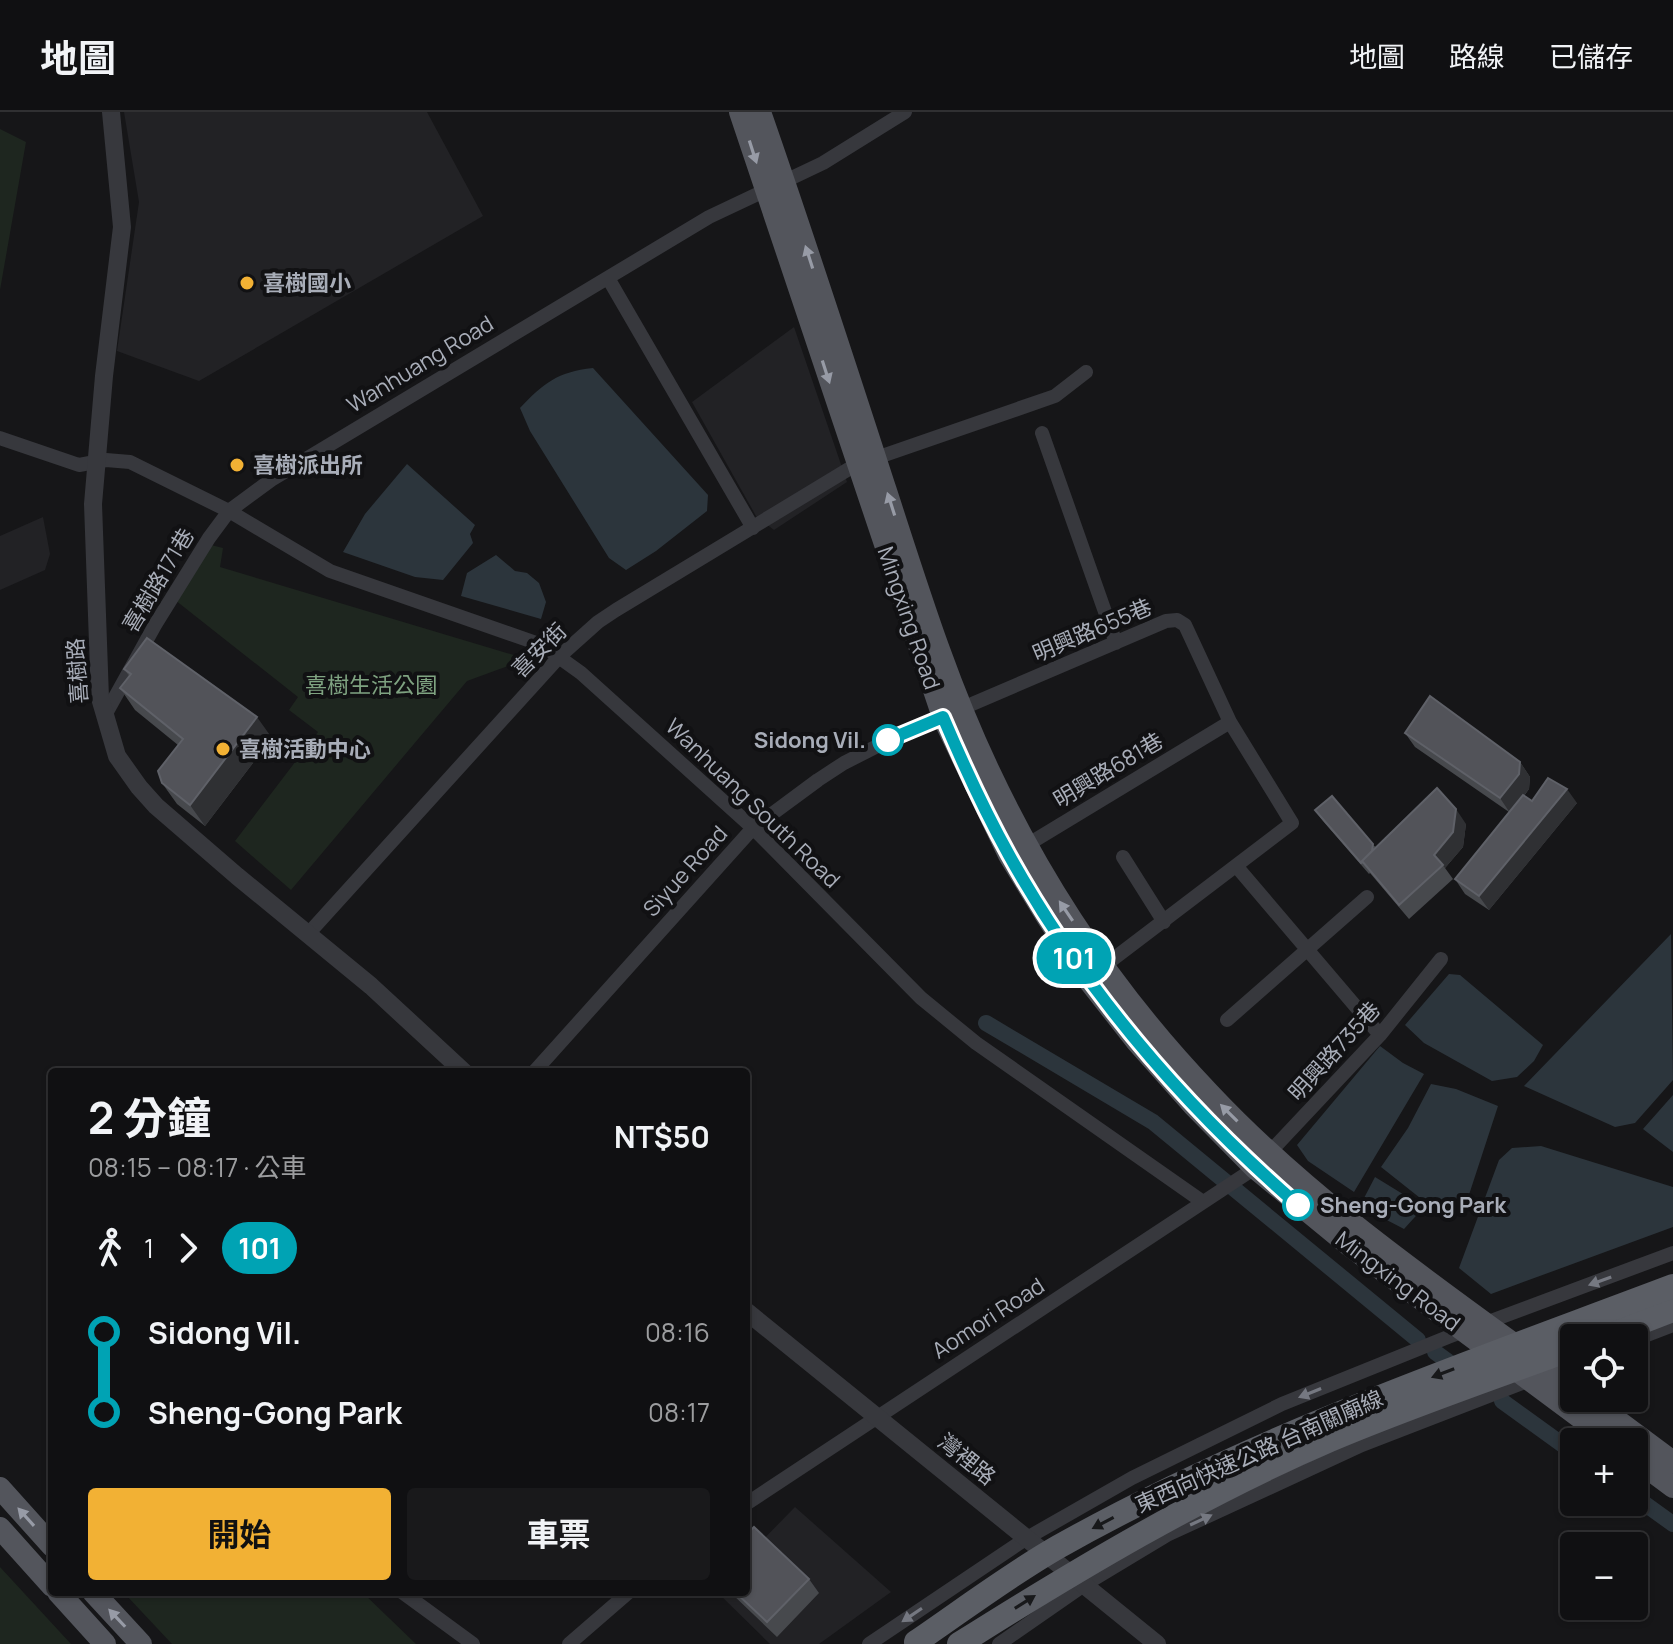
<!DOCTYPE html>
<html lang="zh-TW">
<head>
<meta charset="utf-8">
<style>
  :root { --surface:#101012; --page:#19191b; --text:#f1f3f6; --muted:#9c9d9f; --line:#303032; --accent:#f2b134 }
  body { margin:0; font-family:Manrope,"Noto Sans TC",sans-serif; background:var(--page); color:var(--text); height:100vh; display:flex; flex-direction:column; font-size:30px; white-space:nowrap }
  * { box-sizing:border-box; margin:0 }
  p { font-size:26px; color:var(--muted) }
  .icon { flex:none; width:44px; height:44px; fill:none; stroke:currentColor; stroke-width:2; stroke-linecap:round; stroke-linejoin:round }
  .map { position:relative; flex:1; overflow:hidden }
  .drawer { position:absolute; left:48px; top:956px; width:702px; height:528px; display:flex; flex-direction:column; background:var(--surface); border-radius:8px; box-shadow:0 2px 6px #0004,0 0 0 2px var(--line) }
  .drawer>* { flex:none }
  .badge { padding:0 16px; border-radius:26px; font-size:28px; line-height:52px }
  .controls { position:absolute; left:1560px; top:1212px; display:grid; gap:16px }
  .controls a { display:grid; place-items:center; width:88px; height:88px; border-radius:8px; background:var(--surface); box-shadow:0 2px 6px #0004,0 0 0 2px var(--line); font-size:40px }
  .map>.badge { position:absolute; translate:-50% -50%; box-shadow:0 0 0 4px #fff }
  .legs { display:flex; align-items:center; gap:12px; height:88px; padding:0 40px; font-size:26px }
  .legs p { margin-inline-start:auto }
  .overview { display:flex; align-items:center; justify-content:space-between; height:136px; padding:0 40px }
  h1 { font-size:44px; font-weight:700; line-height:60px }
  .cta { display:flex; gap:16px; margin-top:auto; padding:16px 40px }
  .cta a { flex:1; height:92px; border-radius:8px; background:var(--accent); color:#111; font-size:32px; font-weight:700; line-height:92px; text-align:center }
  .cta a+a { background:var(--page); color:var(--text) }
  ul { padding:0 40px; list-style:none }
  li { display:flex; align-items:center; gap:28px; height:80px; font-size:30px }
  li i { display:grid; place-items:center; width:12px; height:100%; margin:0 10px; background:currentColor }
  li i::after { content:''; width:20px; height:20px; margin:-10px; border:6px solid; border-radius:50%; background:var(--surface) }
  li p { margin-inline-start:auto }
  li:first-child i { background:linear-gradient(#0000 50%,currentColor 0) }
  li:last-child i { background:linear-gradient(currentColor 50%,#0000 0) }
  header { display:flex; align-items:center; gap:48px; box-sizing:border-box; height:112px; padding:0 40px; background:var(--surface); border-bottom:2px solid var(--line) }
  header strong { font-size:38px }
  nav { display:flex; gap:44px; margin-inline-start:auto; font-size:28px }
  .map>svg:first-child { display:block }
  .built { fill:#222225 }
  .green { fill:#1e261f }
  .water { fill:#2c353c }
  .lines { fill:none; stroke-linecap:round; stroke-linejoin:round }
  .canal { stroke:#2c353c; stroke-width:16 }
  .minor { stroke:#37383d; stroke-width:14 }
  .tertiary { stroke:#37383d; stroke-width:18 }
  .primary { stroke:#53555c; stroke-width:22 }
  .trunk { stroke:#5b5e65; stroke-width:24 }
  .trunk-bridge { stroke:#5b5e65; stroke-width:24 }
  .wall { fill:#47494d }
  .shaded-wall { fill:#2f3033 }
  .building { fill:#525359; stroke:#5f6168; stroke-width:2 }
  .oneway { fill:#979ba6 }
  .oneway2 { fill:#757881 }
  .oneway3 { fill:#18191b }
  .line-1-casing { stroke:#fff; stroke-width:18 }
  .line-1 { stroke:#00a3b4; stroke-width:12 }
  .poi-dot { fill:#f2b134; stroke:#111113; stroke-width:3 }
  .stop-1-dot { fill:#fff; stroke:#00a3b4; stroke-width:4 }
  .labels { text-anchor:middle; stroke-width:8; stroke-linejoin:round; paint-order:stroke }
  .poi-label { font-size:22px; font-weight:bold; fill:#a8adb8; stroke:#111113; text-anchor:start }
  .street-label { font-size:22px; fill:#a8adb8; stroke:#111113 }
  .park-label { font-size:22px; fill:#7fa381; stroke:#111113 }
  .stop-label { font-size:22px; font-weight:bold; fill:#a8adb8; stroke:#111113; text-anchor:end }
</style>
</head>
<body>
<header>
<strong>地圖</strong>
<nav><a>地圖</a><a>路線</a><a>已儲存</a></nav>
</header>
<div class="map">
<svg width="1673" height="1532" viewBox="0 0 1673 1532">
  <rect width="100%" height="100%" fill="#161618"/>
  <path class="built" d="M124,0H427L483,104L199,269L117,239L139,90Z
    M794,215L847,370L774,418L756,404L692,290Z
    M43,405L50,442L45,458L0,478V424Z
    M795,1395L891,1480L819,1532H770L717,1480H746V1445Z"/>
  <path class="green" d="M0,17L26,30L0,178Z
    M211,433L223,436L220,455L527,547L467,569L291,778L235,729L318,620L289,598L298,585L175,488Z
    M0,1455L71,1532H0Z
    M126,1480H362L416,1532H172L126,1483Z"/>
  <path class="water" d="M593,256L708,383L707,399L656,439L626,458L609,446L530,319L520,296C544,271 557,260 593,256Z
    M407,352L475,413L470,422L473,431L443,468L415,465L343,440L365,402Z
    M496,443L515,459L527,461L539,471L546,490L541,507L461,484L467,461Z
    M1671,822L1673,968L1635,1011L1615,1015L1524,974Z
    M1449,862L1460,863L1543,933L1534,949L1517,965L1492,969L1424,931L1405,913Z
    M1380,934L1403,951L1424,962L1354,1080L1308,1049L1297,1033Z
    M1431,972L1456,977L1498,994L1465,1095L1453,1105L1439,1101L1381,1055L1408,1016Z
    M1673,983V1040L1643,1017Z
    M1541,1034L1673,1075V1115L1491,1182L1459,1156L1499,1048L1512,1036Z
    M1375,1065L1424,1095L1404,1117L1381,1105L1363,1088Z"/>
  <g class="lines">
    <path class="canal" d="M986,911L1153,1010L1418,1228
      M1435,1240L1461,1259
      M1502,1289L1574,1341
      M1634,1384L1673,1412"/>
    <path class="minor" d="M608,166L753,416
      M1042,321L1116,531
      M0,326L79,353L106,348L130,350L229,399L330,459L542,533L581,561L753,716L921,886L976,931L1203,1090
      M876,346L1055,284L1086,260
      M104,605L155,513L209,426L229,399L271,368L709,105L823,51L905,0
      M1022,736L1230,610
      M1123,745L1164,810
      M1237,755L1380,923
      M308,822L560,544L598,510L616,498L857,352
      M1227,908L1367,785
      M534,960L753,716L818,668L844,651L895,625L1166,509L1177,508L1185,513L1230,610L1292,711L1104,854
      M1634,1228L1673,1213
      M746,1392L1255,1056L1380,923L1441,847
      M402,1480L473,1532
      M569,1532L629,1480
      M869,1532L1027,1426L1132,1366L1282,1292L1448,1225L1673,1141
      M999,1532L1084,1473L1167,1423L1362,1333L1574,1251"/>
    <path class="tertiary" d="M111,0L122,115L104,264L93,392L100,586L117,644L139,675L156,694L237,764L371,874L464,960
      M746,1199L1157,1532"/>
    <path class="primary" d="M740,0L943,605L1009,743L1047,805L1086,865L1137,930L1193,993L1255,1056L1350,1134L1613,1330
      M760,0C804,126 845,253 886,379C917,474 946,569 989,659C1044,776 1119,887 1209,981C1316,1095 1449,1184 1574,1276
      M1587,1286L1673,1350
      M1634,1346L1673,1375
      M0,1376L52,1434
      M0,1416L52,1474
      M58,1480L105,1532
      M93,1480L141,1532"/>
    <path class="trunk" d="M1600,1226L1673,1198"/>
    <path class="trunk-bridge" d="M916,1530C963,1498 1009,1463 1058,1435C1253,1325 1464,1253 1673,1174
      M959,1532C1078,1457 1200,1384 1330,1328C1410,1294 1493,1266 1574,1236"/>
  </g>
  <path class="wall" d="M124,557L272,626L205,714L177,692L162,671L178,633L135,598L120,576L129,564Z
    M1405,621L1520,650L1530,665L1529,677L1524,684L1532,689L1577,691L1489,798L1465,782L1455,767L1509,700L1415,635Z
    M1315,698L1376,735L1466,712L1463,735L1445,756L1453,767L1409,807L1370,761L1369,762L1323,709Z
    M809,1467L819,1481L777,1525L730,1480H746Z"/>
  <path class="shaded-wall" d="M257,605L272,626L205,714L190,693Z
    M1520,650L1530,665L1529,677L1510,701L1500,686Z
    M1567,677L1577,691L1489,798L1479,784Z
    M1456,697L1466,712L1463,735L1445,756L1434,743Z"/>
  <path class="building" d="M147,526L257,605L190,693L162,671L158,659L183,627L120,576L131,562L124,557Z
    M1430,584L1520,650L1519,662L1500,686L1405,621Z
    M1548,666L1567,677L1479,784L1455,767L1523,683L1532,689Z
    M1437,676L1456,697L1453,720L1434,743L1443,753L1399,793L1362,749Z
    M1332,684L1373,732L1372,739L1362,749L1363,750L1361,751L1315,698Z
    M754,1415L809,1467L767,1510L735,1480H746V1423Z"/>
  <defs><path id="oneway-solid" d="M-6-.8H1V-3.2L6.5 0L1 3.2V.8H-6Z" transform="scale(2)"/></defs>
  <g class="oneway">
    <use href="#oneway-solid" transform="translate(753 40) rotate(72)"/>
    <use href="#oneway-solid" transform="translate(809 145) rotate(-108)"/>
    <use href="#oneway-solid" transform="translate(826 260) rotate(72)"/>
    <use href="#oneway-solid" transform="translate(891 392) rotate(-108)"/>
    <use href="#oneway-solid" transform="translate(1066 799) rotate(-124)"/>
    <use href="#oneway-solid" transform="translate(1229 1001) rotate(-135)"/>
    <use href="#oneway-solid" transform="translate(26 1405) rotate(-132)"/>
    <use href="#oneway-solid" transform="translate(117 1506) rotate(-133)"/>
  </g>
  <g class="oneway2">
    <use href="#oneway-solid" transform="translate(1600 1169) rotate(160)"/>
    <use href="#oneway-solid" transform="translate(1310 1281) rotate(158)"/>
    <use href="#oneway-solid" transform="translate(1201 1408) rotate(-25)"/>
    <use href="#oneway-solid" transform="translate(912 1503) rotate(146)"/>
  </g>
  <g class="oneway3">
    <use href="#oneway-solid" transform="translate(1443 1261) rotate(159)"/>
    <use href="#oneway-solid" transform="translate(1103 1411) rotate(152)"/>
    <use href="#oneway-solid" transform="translate(1025 1490) rotate(-32)"/>
  </g>
  <g class="lines">
    <defs>
      <path id="line-1" d="M888,628L943,605C963,652 984,698 1009,743C1083,876 1183,993 1298,1093"/>
    </defs>
    <use href="#line-1" class="line-1-casing"/>
    <use href="#line-1" class="line-1"/>
  </g>
  <g class="poi-dot">
    <circle cx="247" cy="171" r="8"/>
    <circle cx="237" cy="353" r="8"/>
    <circle cx="223" cy="637" r="8"/>
  </g>
  <g class="stop-1-dot">
    <circle cx="888" cy="628" r="14"/>
    <circle cx="1298" cy="1093" r="14"/>
  </g>
  <g class="labels">
    <g class="poi-label">
      <text x="263" y="179">喜樹國小</text>
      <text x="253" y="361">喜樹派出所</text>
      <text x="239" y="645">喜樹活動中心</text>
    </g>
    <g class="street-label">
      <text transform="translate(420 252) rotate(-31)" y="8">Wanhuang Road</text>
      <text transform="translate(158 468) rotate(-59)" y="8">喜樹路171巷</text>
      <text transform="translate(909 506) rotate(71)" y="8">Mingxing Road</text>
      <text transform="translate(1092 518) rotate(-23)" y="8">明興路655巷</text>
      <text transform="translate(539 538) rotate(-45)" y="8">喜安街</text>
      <text transform="translate(77 559) rotate(-94)" y="8">喜樹路</text>
      <text transform="translate(1108 658) rotate(-31)" y="8">明興路681巷</text>
      <text transform="translate(753 691) rotate(44)" y="8">Wanhuang South Road</text>
      <text transform="translate(685 759) rotate(-48)" y="8">Siyue Road</text>
      <text transform="translate(1334 939) rotate(-48)" y="8">明興路735巷</text>
      <text transform="translate(1398 1169) rotate(37)" y="8">Mingxing Road</text>
      <text transform="translate(988 1206) rotate(-33)" y="8">Aomori Road</text>
      <text transform="translate(1259 1339) rotate(-24)" y="8">東西向快速公路 台南關廟線</text>
      <text transform="translate(967 1347) rotate(39)" y="8">灣裡路</text>
    </g>
    <g class="park-label">
      <text x="371" y="581">喜樹生活公園</text>
    </g>
    <g class="stop-label">
      <text x="866" y="636">Sidong Vil.</text>
      <text x="1320" y="1101" text-anchor="start">Sheng-Gong Park</text>
    </g>
  </g>
</svg>
<div class="controls">
<a><svg class="icon" aria-label="locate" viewBox="0 0 24 24"><circle cx="12" cy="12" r="6"/><path d="M12 2v4M12 18v4M2 12h4M18 12h4"/></svg></a>
<a>+</a>
<a>−</a>
</div>
<b class="badge" style="left:1074px;top:846px;background:#00a3b4;color:#fff">101</b>
<section class="drawer">
<div class="overview"><div><h1>2 分鐘</h1><p>08:15 – 08:17 · 公車</p></div><b>NT$50</b></div>
<div class="legs"><svg class="icon" aria-label="walk" viewBox="0 0 24 24"><circle cx="13" cy="4" r="2"/><path d="M13 8l-2 6 4 7M11 14l-3 7M7 12l3-4h3l4 4"/></svg>1<svg class="icon" aria-label="forward" viewBox="0 0 24 24"><path d="M9 5l7 7-7 7"/></svg><b class="badge" style="background:#00a3b4;color:#fff">101</b></div>
<ul>
<li><i style="color:#00a3b4"></i><b>Sidong Vil.</b><p>08:16</p></li>
<li><i style="color:#00a3b4"></i><b>Sheng-Gong Park</b><p>08:17</p></li>
</ul>
<div class="cta"><a>開始</a><a>車票</a></div>
</section>
</div>
</body>
</html>
